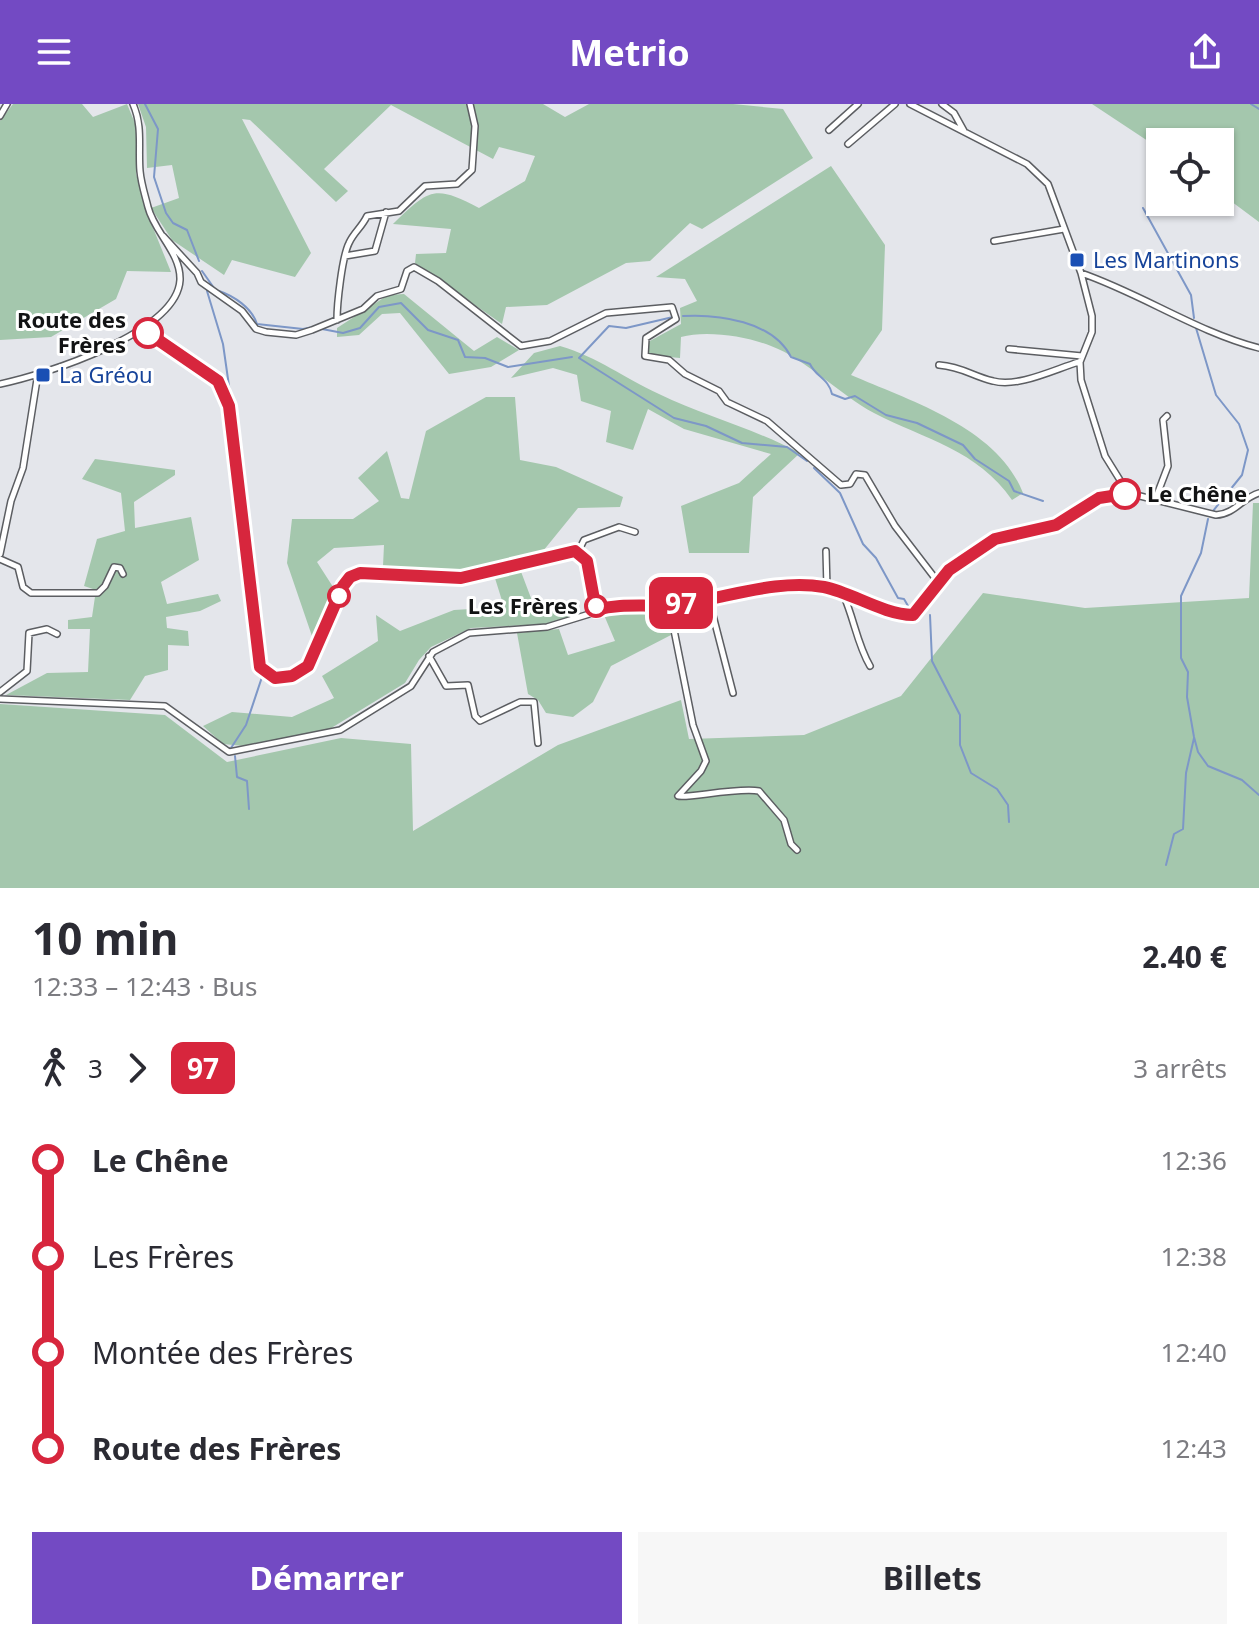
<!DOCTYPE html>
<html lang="fr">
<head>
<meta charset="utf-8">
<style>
  :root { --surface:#fff; --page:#f7f7f7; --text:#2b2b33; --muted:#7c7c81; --accent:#734ac3 }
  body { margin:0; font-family:"Noto Sans",sans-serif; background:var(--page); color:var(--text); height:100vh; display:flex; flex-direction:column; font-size:30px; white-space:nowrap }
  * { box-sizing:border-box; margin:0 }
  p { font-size:26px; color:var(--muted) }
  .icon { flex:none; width:44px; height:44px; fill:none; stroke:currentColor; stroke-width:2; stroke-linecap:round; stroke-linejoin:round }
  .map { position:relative; height:784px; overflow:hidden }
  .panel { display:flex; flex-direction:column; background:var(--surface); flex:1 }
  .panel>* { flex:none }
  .badge { padding:0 16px; border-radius:12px; font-size:28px; line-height:52px }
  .controls { position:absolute; left:1146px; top:24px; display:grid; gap:16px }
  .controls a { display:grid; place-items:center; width:88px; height:88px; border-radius:0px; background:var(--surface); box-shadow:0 2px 6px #0004; font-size:40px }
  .map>.badge { position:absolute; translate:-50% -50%; box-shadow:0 0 0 4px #fff }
  .legs { display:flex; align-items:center; gap:12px; height:88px; padding:0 32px; font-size:26px }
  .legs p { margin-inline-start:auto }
  .head { display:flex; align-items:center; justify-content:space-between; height:136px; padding:0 32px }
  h1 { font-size:44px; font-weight:700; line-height:60px }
  .cta { display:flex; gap:16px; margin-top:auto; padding:16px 32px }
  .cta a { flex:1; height:92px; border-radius:0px; background:var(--accent); color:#fff; font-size:32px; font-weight:700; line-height:92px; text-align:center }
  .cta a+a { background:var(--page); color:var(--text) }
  ul { padding:0 32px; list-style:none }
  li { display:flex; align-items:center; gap:28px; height:96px; font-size:30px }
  li i { display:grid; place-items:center; width:12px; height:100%; margin:0 10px; background:currentColor }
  li i::after { content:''; width:20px; height:20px; margin:-10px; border:6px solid; border-radius:50%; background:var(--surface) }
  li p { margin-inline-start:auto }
  li:first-child i { background:linear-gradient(#0000 50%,currentColor 0) }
  li:last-child i { background:linear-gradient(currentColor 50%,#0000 0) }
  header { display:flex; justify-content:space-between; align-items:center; height:104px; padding:0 32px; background:var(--accent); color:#fff; font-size:36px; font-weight:700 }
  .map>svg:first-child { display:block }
  .green { fill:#a4c7ad }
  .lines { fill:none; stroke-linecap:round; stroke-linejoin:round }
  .stream { stroke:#7d97c7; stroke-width:2 }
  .minor-casing { stroke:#5c5e62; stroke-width:8 }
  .minor { stroke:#fff; stroke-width:5 }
  .line-1-casing { stroke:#fff; stroke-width:18 }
  .line-1 { stroke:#d7263d; stroke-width:12 }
  .transit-dot { fill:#1a4fb4; stroke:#fff; stroke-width:3 }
  .stop-1-dot { fill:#fff; stroke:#d7263d; stroke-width:4 }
  .labels { text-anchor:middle; stroke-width:6; stroke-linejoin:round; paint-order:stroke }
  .transit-label { font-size:22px; fill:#164399; stroke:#fff; text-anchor:start }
  .stop-label { font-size:22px; font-weight:bold; fill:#121314; stroke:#fff; text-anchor:end }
</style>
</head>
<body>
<header><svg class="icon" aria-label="menu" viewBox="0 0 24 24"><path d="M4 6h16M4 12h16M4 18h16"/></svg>Metrio<svg class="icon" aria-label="share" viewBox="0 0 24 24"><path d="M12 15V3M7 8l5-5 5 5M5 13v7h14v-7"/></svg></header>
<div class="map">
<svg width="1259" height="784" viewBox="0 0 1259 784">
  <rect width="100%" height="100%" fill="#e4e6eb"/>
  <path class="green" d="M13,0H82L93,13L127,0L137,24L136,70L149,114L171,168L127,167L116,195L51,233L0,236V17Z
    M138,0H543L565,13L589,0H733L783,5L813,54L702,125L690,119L650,157L626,159L547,201L506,203L502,220L415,159L416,150L446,149L451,125L393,120C429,85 434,80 479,104L525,77L535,52L499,43L493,55L391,1L324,65L348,87L336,98L250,16L242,15L311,149L295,173L232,156L224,171L172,136L151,104L179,94L172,61L147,64L146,23Z
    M1092,0H1259V118L1220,89V38H1160V45Z
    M831,62L885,141L882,226L851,271C911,297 998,324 1023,389L1012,396C978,346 924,335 874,309C840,291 806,255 771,242C746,232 706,226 681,233L680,254L648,251V238L681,220L680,204L697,197L685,175L656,173Z
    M404,190L474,247L497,233L519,246L491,263L449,270L400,209L382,210L359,231L337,233V224L388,191Z
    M560,242C600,254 622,273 659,290C705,312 755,325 800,349L753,393L749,449H689L681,402L739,379L771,350L684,325L648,305L633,346L606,338L611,307L581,297L577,271L553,264L511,274L534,249Z
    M486,293H515L520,356L556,363L623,393L620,403L578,404L539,452L459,470L383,462L384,441L334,444L317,458L335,486L314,538L287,459L292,415H353L379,397L358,374L387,347L401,394L409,395L426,327Z
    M95,355L175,366V371L134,398L135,424L191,413L199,456L161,478L167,500L218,490L221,497L200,507L166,513L167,524L188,527L189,542L168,541V566L145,572L130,596L6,591L47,569L88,568L90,525H68V516L92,513L96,486L84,482L97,435L125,427L121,389L82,375Z
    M1253,399H1259V784H0V600L165,611L227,658L341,634L411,640L413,727L558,641L681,596L689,635L804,631L901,592L983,489L1085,504L1249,494Z
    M520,465L534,502L566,498L573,512L547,520L471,524L431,543L419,556L405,579L328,626L254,643L223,640L203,622L232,608L292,613L334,594L322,572L378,537L376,511L400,527L454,506L504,503L494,471Z
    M625,503L663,506L671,531L611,562L593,598L573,613L546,609L538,596L528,590L517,529L559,525L568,551L615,537L604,511Z"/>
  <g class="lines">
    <path class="stream" d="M145,0L158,25L154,73L166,109L173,119L187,126L199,157
      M1251,0L1259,5
      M1143,104L1191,191L1194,214
      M202,167L214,184
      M207,187L223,240L231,296
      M219,187C234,192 252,204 257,220L303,225L313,223
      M683,212C718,210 773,217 791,253L810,260C815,272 829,275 832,290L845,295L855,292L886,311L917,319L963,341L975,355L1009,377L1014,387L1043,397
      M673,213L626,224L609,222L579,254L674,314L706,322L742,339L787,343L807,357
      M1196,224L1216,291L1239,320L1248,346L1242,371L1213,407
      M322,225L343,229L360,224L379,203L401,199L428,226L458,236L465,253L485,254L508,263L572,253
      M814,364L840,389L863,440L876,454L898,494L904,495L911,507
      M1208,415L1201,449L1181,492V554L1188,568L1187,593L1194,633L1198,648L1208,662L1242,676L1259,691
      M930,511L932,557L960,611V641L971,669L997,685L1008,701L1009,718
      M231,644L246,621L263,570
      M235,652L237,673L247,677L249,705
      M1166,761L1174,730L1183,725L1186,669L1194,634"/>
    <defs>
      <path id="minor" d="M910,0L1027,60L1048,80L1081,169L1092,212V228L1080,258L1081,276L1105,352L1128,389L1216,411C1235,410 1242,394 1259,389
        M942,0L954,9L964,27
        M0,12L7,0
        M829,26L858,0
        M848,40L895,0
        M163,132L197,169L201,178L242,207L256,225L266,228L296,231L312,226L363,205L377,192L401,185L407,167L414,163L438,177L521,242L550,237L606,209L672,203L676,215L646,234L645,252L669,256L685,270L719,287L727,298L767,317L841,381L850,380L856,370L865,371L895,422L938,478
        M994,137L1064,125
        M345,152L375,147L386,108
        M1081,169C1142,190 1197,228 1259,244
        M337,216C337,200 342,153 349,139C354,128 362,123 367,112L399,107L425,82L457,80L472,66L475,22L470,0
        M142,223L218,277L229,302L260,563L268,572C316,584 329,515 343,482L350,473L360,469L461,474L575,447L587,457L596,506
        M1009,245L1082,252
        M939,261C963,263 972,272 993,277C1018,284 1055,265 1079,258
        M0,280C44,271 177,229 180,176C181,149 154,128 148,103C145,91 141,79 140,67C138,43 143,23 133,0
        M1155,396L1168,362L1163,316L1167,312
        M826,447L827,484
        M578,448L584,436L619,423L635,428
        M0,450L11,397L23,364L38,269
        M0,455L18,463L23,483L31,489H98L105,482L114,463L120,464L123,470
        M843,490C854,514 857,540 870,562
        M709,496L733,589
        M669,501L693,621L706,657L701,667L678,692C686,695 737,683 759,687L784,716L791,740L797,746
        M429,552L446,582L468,581L475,612L480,617L520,598H534L538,639
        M0,588L27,567L29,529L47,525L57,530
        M0,595L165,602L229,648L340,626L411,582L433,548L469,529L547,523L622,500L669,501L777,483L827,484L913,511L949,466L995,435L1056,421L1099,394L1128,389"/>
    </defs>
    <use href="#minor" class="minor-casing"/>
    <use href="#minor" class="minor"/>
  </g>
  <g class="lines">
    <defs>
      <path id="line-1" d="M148,229L218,277L229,302L260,563L275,574L292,572L308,562L343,482L350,473L360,469L461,474L575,447L587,457L596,506C622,499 643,503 670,501C719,497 774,474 824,483C853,489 882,510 913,511L949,466L995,435L1056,421L1099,394L1125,390"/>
    </defs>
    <use href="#line-1" class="line-1-casing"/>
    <use href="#line-1" class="line-1"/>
  </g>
  <g class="transit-dot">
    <rect x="1069" y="148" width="16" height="16" rx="4"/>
    <rect x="35" y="263" width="16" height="16" rx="4"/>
  </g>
  <g class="stop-1-dot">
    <circle cx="148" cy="229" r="14"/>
    <circle cx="1125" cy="390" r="14"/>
    <circle cx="339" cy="492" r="10"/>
    <circle cx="596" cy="502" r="10"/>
  </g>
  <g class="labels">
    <g class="transit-label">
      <text x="1093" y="164">Les Martinons</text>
      <text x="59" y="279">La Gréou</text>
    </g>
    <g class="stop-label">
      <text x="126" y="224">Route des<tspan x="126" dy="25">Frères</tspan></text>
      <text x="1147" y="398" text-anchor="start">Le Chêne</text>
      <text x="578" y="510">Les Frères</text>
    </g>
  </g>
</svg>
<div class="controls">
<a><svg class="icon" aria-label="locate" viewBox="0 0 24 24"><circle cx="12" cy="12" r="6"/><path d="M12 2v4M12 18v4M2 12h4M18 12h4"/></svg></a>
</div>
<b class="badge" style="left:681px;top:499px;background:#d7263d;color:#fff">97</b>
</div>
<section class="panel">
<div class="head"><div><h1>10 min</h1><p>12:33 – 12:43 · Bus</p></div><b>2.40 €</b></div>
<div class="legs"><svg class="icon" aria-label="walk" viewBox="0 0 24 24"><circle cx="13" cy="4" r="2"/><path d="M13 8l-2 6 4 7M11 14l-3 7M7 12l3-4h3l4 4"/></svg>3<svg class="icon" aria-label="forward" viewBox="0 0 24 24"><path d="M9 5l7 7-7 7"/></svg><b class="badge" style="background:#d7263d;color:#fff">97</b><p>3 arrêts</p></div>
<ul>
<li><i style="color:#d7263d"></i><b>Le Chêne</b><p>12:36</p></li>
<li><i style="color:#d7263d"></i><span>Les Frères</span><p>12:38</p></li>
<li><i style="color:#d7263d"></i><span>Montée des Frères</span><p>12:40</p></li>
<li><i style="color:#d7263d"></i><b>Route des Frères</b><p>12:43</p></li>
</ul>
<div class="cta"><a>Démarrer</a><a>Billets</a></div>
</section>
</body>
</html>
